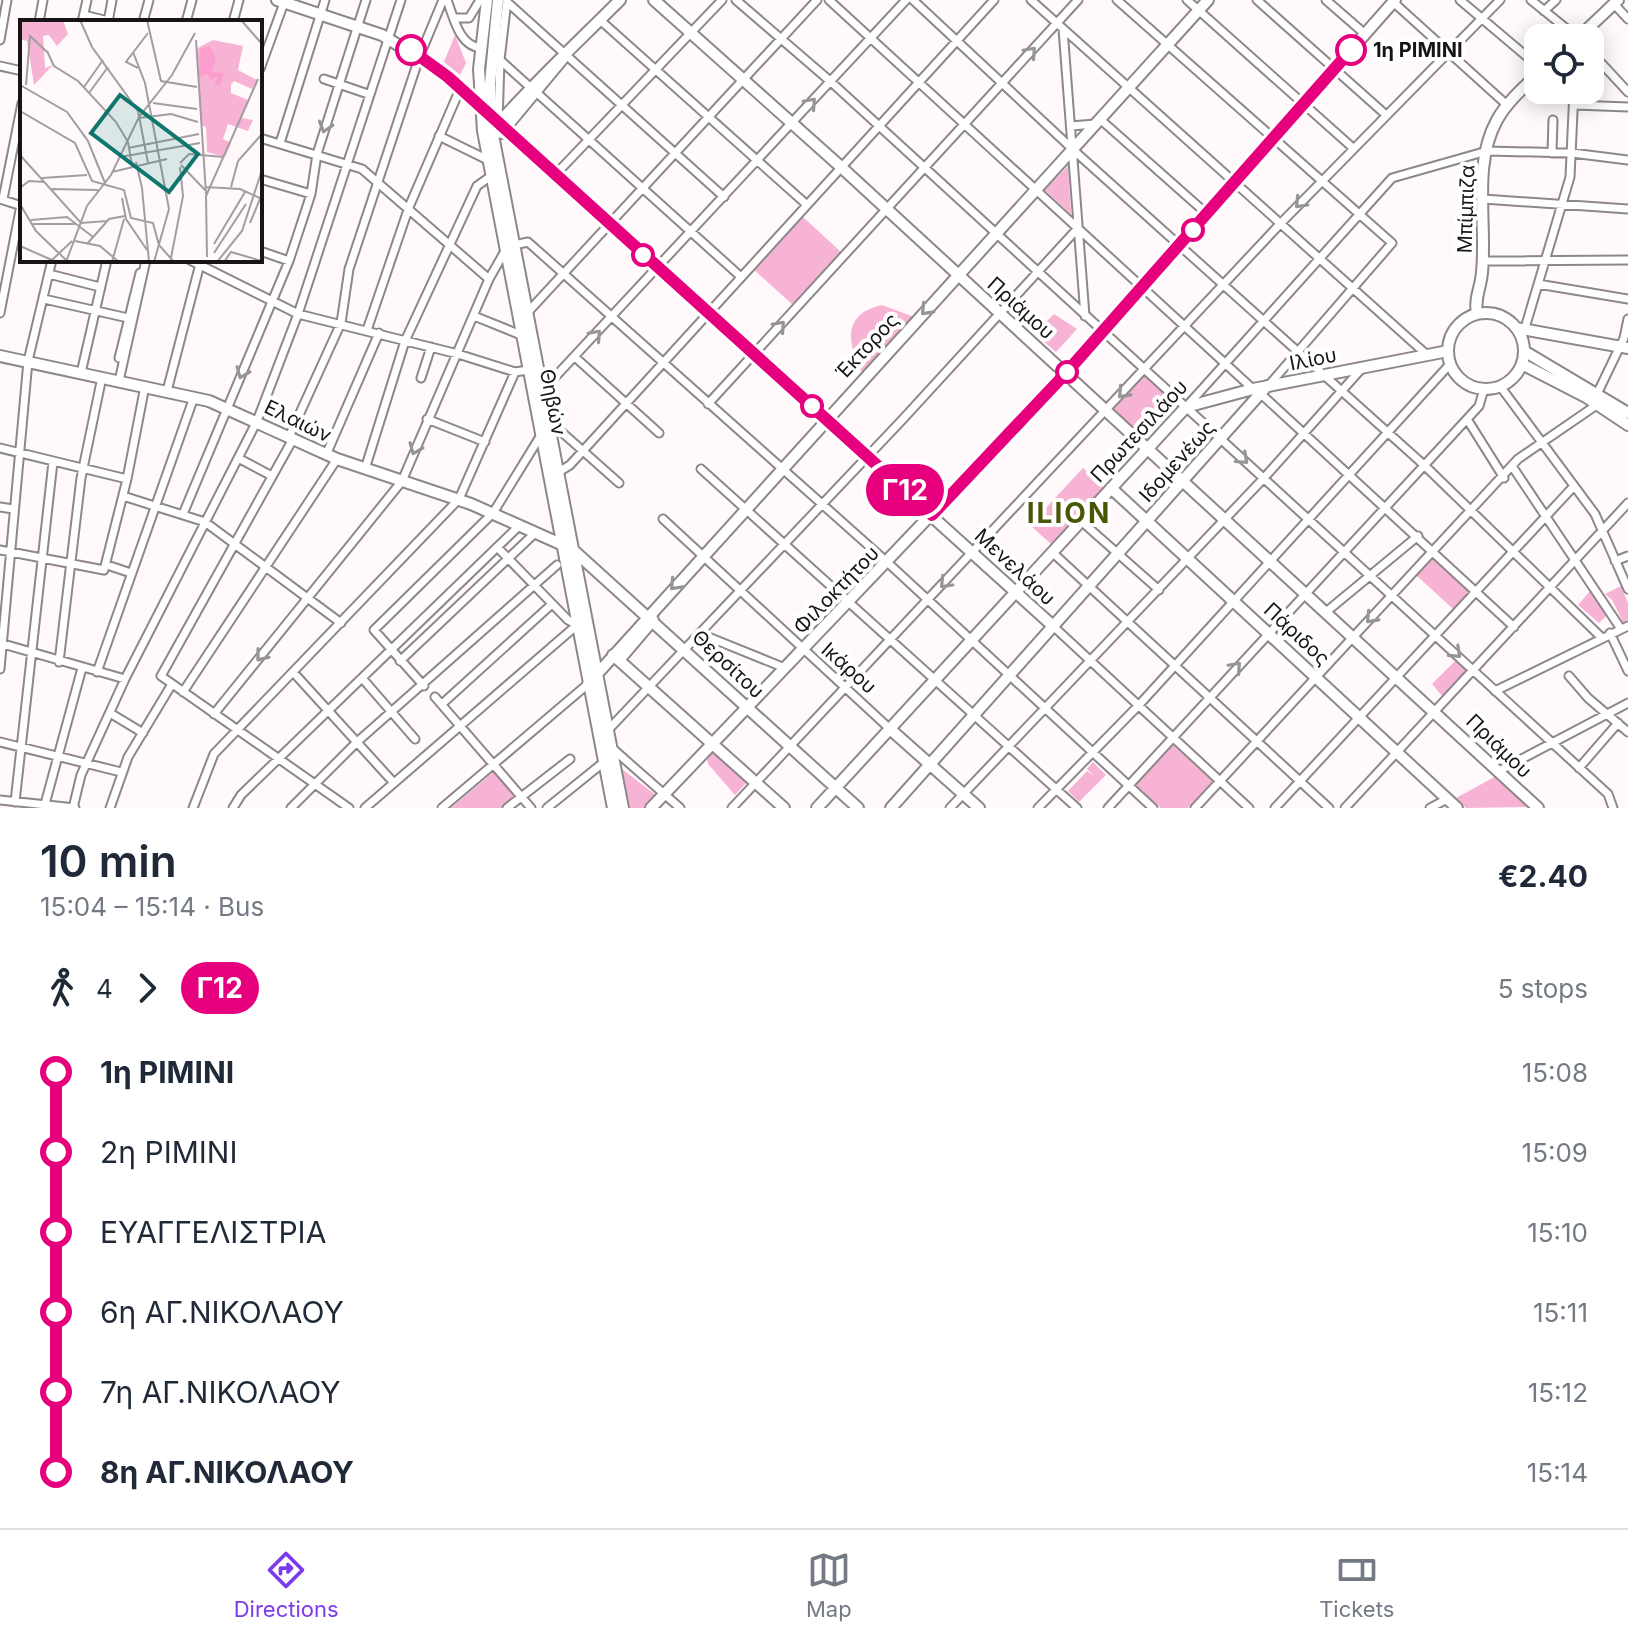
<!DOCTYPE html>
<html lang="en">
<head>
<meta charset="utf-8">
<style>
  :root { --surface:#fff; --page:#f2f2f3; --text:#1f2937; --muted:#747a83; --line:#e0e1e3; --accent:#7c3aed }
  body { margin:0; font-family:Inter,sans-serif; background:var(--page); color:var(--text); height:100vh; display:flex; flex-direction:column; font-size:30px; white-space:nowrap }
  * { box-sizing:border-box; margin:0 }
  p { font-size:26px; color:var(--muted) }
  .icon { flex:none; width:44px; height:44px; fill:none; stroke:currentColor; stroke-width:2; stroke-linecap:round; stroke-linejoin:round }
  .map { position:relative; height:808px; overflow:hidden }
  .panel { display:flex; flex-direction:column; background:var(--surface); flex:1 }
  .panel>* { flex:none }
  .badge { padding:0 16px; border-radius:26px; font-size:28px; line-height:52px }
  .fabs { position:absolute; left:1524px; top:24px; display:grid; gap:16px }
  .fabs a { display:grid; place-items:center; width:80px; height:80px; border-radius:16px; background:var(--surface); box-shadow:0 4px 20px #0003; font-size:40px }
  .map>.badge { position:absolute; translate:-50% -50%; box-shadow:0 0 0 4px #fff }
  .legs { display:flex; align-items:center; gap:12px; height:88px; padding:0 40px; font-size:26px }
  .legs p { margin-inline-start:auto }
  .headline { display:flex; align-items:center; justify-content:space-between; height:136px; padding:0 40px }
  h1 { font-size:44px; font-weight:600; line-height:60px }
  ul { padding:0 40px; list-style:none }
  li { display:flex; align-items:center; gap:28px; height:80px; font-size:30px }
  li i { display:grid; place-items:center; width:12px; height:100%; margin:0 10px; background:currentColor }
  li i::after { content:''; width:20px; height:20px; margin:-10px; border:6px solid; border-radius:50%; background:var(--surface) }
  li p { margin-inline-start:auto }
  li:first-child i { background:linear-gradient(#0000 50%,currentColor 0) }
  li:last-child i { background:linear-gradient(currentColor 50%,#0000 0) }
  .dock { display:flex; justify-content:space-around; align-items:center; height:112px; border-top:2px solid var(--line); background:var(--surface); font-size:22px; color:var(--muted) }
  .dock a { display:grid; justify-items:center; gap:4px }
  .dock .current { color:var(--accent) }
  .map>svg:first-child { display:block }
  .green { fill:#f7b3d4 }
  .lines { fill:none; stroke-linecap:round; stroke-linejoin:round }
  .street-casing { stroke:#8d878a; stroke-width:11 }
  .secondary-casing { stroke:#8d878a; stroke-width:14 }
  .street { stroke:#fff; stroke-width:7 }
  .secondary { stroke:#fff; stroke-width:10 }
  .oneway { stroke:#969596 }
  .line-1-casing { stroke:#fff; stroke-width:18 }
  .line-1 { stroke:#e6007e; stroke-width:12 }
  .stop-1-dot { fill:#fff; stroke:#e6007e; stroke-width:4 }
  .labels { text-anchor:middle; stroke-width:8; stroke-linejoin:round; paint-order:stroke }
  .stop-label { font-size:20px; font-weight:bold; fill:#161415; stroke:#fff; text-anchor:start }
  .street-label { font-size:20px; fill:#161415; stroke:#fff }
  .district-label { font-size:28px; font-weight:bold; letter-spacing:2px; fill:#475706; stroke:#fff }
  .inset-road { fill:none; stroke:#a29da0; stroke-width:2 }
  .view { fill:#0f766e; fill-opacity:0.15; stroke:#0f766e; stroke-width:4 }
  .inset-edge { fill:none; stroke:#161415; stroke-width:4 }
</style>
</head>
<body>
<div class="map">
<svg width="1628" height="808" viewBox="0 0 1628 808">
  <rect width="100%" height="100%" fill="#fff9fc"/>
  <path class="green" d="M455,35L466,63L460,75L444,62Z
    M1068,166L1071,214L1045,190Z
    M802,216L841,252L793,305L753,269Z
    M882,305L914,317L862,372C847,343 842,314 882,305Z
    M1054,314L1077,329L1056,352L1044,342L1049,336L1040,328Z
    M1144,375L1178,405L1143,439L1112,410Z
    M1083,468L1104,487L1051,544L1030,525Z
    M1433,554L1471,589L1453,609L1415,574Z
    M1621,586L1628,603V620L1623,622L1612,600L1605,594Z
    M1590,591L1606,616L1599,623L1578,605Z
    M1456,660L1467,671L1443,697L1432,684Z
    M1173,745L1213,781L1188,808H1161L1135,785Z
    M714,751L748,781L735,795L708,764L707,759Z
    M1093,762L1106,775L1079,802L1068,791L1087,771L1094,776L1087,769Z
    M622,769L657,796L646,808H630Z
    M496,770L517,795L501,808H451Z
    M1498,775L1532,807L1466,808L1456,798Z"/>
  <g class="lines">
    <defs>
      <path id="street" d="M447,0C454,18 459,46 481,48
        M736,0L830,81L1608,794L1613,808
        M829,0L1253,389
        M913,0L1080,156L1424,465L1601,637
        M1031,0L1426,354
        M1117,0L1392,243L1269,385
        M1187,0L1353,148
        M1257,0L1385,114
        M1326,0L1365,34
        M1460,0L1538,66
        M1531,0L1578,38
        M1392,1L1507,105
        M507,2L724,197
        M1614,4L1628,19
        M1544,11L1556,0
        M84,15L108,21
        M454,18H469L480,0
        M600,20L806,204
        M39,22L43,0
        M82,22L87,0
        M108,22L112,0
        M143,22L149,0
        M186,22L192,0
        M233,22L239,0
        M1063,29L1085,316
        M0,40L7,0
        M1590,51L1628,92
        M500,60L531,88
        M0,66L22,71
        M260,69L285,0
        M324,79L368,94
        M537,93L740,276
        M1575,105L1628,107
        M1101,120L1207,214
        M498,124L500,60L507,0
        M1071,126L1095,124
        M439,136L488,160
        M260,138L362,169L489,279
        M280,143L325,0
        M1552,153L1553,120
        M555,175L722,0
        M260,179L311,194
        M0,199L22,206
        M3,199L22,103
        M1483,199L1628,209
        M514,245L528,242L887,562L1153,808
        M260,251L289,261
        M190,260L298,314L458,354L515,372L528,370
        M1482,261L1628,260
        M49,274L100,287
        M1538,284L1628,299
        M44,299L128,318
        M0,313L21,205
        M527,313L817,0
        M474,316L521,335
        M1525,328L1570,177L1574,90
        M367,330L409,207L460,89
        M119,358L140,273
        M576,358L659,433
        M81,373L107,260
        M421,378L431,347
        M119,381L146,260
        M1500,386L1595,514L1628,589
        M167,391L201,260
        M542,391L906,0
        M1598,392L1624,338L1628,319
        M1261,394L1514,627
        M708,404L1078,0
        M1187,406L1392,178L1487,151L1572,153L1628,160
        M427,419L485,442
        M1467,419L1504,478
        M548,425L556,427L619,483
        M289,437L341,323L349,269L420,55L443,0
        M293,439L161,676L349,808
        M0,448L127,479
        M326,455L379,333
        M238,458L272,476
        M1512,466L1621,629
        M365,469L405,341L477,186L491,176
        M701,469L1077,808
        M557,473L570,465L994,0
        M123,496L205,522L341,623
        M0,507L13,509
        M183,514L289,261L311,194L317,154L366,0
        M663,519L890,729
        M1081,521L1159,590
        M0,550L104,570L127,479L145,386
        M1052,552L1329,808
        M1615,561L1628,556
        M107,565L131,573
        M1326,612L1418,536
        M1053,626L1249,808
        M1610,633L1628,671
        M701,634L785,668
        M0,643L125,679
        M400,661L534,534
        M59,662L81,478L102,377
        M0,669L28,361L52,260
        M97,672L194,397
        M293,672L394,783
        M1569,676L1588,698L1628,732
        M362,678L415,739
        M424,686L374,630L493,513L541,435
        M1495,691L1628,626
        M183,692L337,459
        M435,697L531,808
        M442,704L552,604
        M110,713L143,733
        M214,714L402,481L489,279L505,251
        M608,730L903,419L1078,228
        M0,742L121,772
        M613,749L680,808
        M1579,768L1618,723
        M1499,771L1628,703
        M0,800L75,808
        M15,802L53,462
        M45,804L82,668
        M73,808L81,775L125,679L257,421L298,314L401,0
        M110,808L128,757L172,684
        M193,808L214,754L459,499L515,372
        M233,808L241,795L518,527
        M291,808L357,742L557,565
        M365,808L577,625L568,620L497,547
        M442,808L588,684
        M507,808L570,759
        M547,808L604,762
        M732,808L1281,223L1500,0
        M950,808L1264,478L1363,367
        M1038,808L1139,705L1451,363
        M1108,808L1467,419L1479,406L1484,389
        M1195,808L1518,459L1598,404
        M1275,808L1574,486
        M1345,808L1628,503
        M1430,808L1447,799"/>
      <path id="secondary" d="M277,0L382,35L440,71L1053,626
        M487,0L479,69L483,131L613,808
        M498,0L490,84L492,130L623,808
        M654,0L841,167L1538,808
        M1578,38L1618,0
        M496,126C535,82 578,42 620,0
        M501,133L565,56
        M1448 351a38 38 0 1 1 76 0a38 38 0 1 1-76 0Z
        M1477,314C1474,297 1481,288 1482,272C1487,223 1472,165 1497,120C1507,102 1523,88 1538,74
        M1516,328L1628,348
        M1524,351L1628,413
        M0,356L209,401L337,459L471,504L572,549L858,808
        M1522,364L1586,397L1628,425
        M1111,488L1457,808
        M613,655L784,808
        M619,660L653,620
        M588,684L1208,0
        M890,729L979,808
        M651,808L1066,373L1395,0
        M817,808L1186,407L1253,389L1448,351
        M891,808L1267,386"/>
    </defs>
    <use href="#street" class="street-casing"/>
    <use href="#secondary" class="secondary-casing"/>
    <use href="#street" class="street"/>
    <use href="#secondary" class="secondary"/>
  </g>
  <defs><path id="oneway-chevron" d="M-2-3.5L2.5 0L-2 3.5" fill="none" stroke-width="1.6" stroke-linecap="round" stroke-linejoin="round" transform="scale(2)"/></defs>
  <g class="oneway">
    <use href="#oneway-chevron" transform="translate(1031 52) rotate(-48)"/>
    <use href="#oneway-chevron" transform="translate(811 103) rotate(-48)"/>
    <use href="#oneway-chevron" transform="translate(325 127) rotate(107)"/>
    <use href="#oneway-chevron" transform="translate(1300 203) rotate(134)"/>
    <use href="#oneway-chevron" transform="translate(926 310) rotate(133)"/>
    <use href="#oneway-chevron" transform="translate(780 326) rotate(-48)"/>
    <use href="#oneway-chevron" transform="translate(596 335) rotate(-48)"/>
    <use href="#oneway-chevron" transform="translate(242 373) rotate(112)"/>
    <use href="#oneway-chevron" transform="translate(1123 393) rotate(133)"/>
    <use href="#oneway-chevron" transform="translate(415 449) rotate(112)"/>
    <use href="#oneway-chevron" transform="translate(1243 459) rotate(42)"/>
    <use href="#oneway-chevron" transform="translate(945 583) rotate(134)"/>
    <use href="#oneway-chevron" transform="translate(675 585) rotate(133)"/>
    <use href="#oneway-chevron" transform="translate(1371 618) rotate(133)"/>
    <use href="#oneway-chevron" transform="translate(1456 653) rotate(43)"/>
    <use href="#oneway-chevron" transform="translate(261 656) rotate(129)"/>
    <use href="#oneway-chevron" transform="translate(1236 667) rotate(-48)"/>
  </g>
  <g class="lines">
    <defs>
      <path id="line-1" d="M411,50L448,77L932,515L1066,373L1351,50"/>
    </defs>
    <use href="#line-1" class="line-1-casing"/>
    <use href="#line-1" class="line-1"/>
  </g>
  <g class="stop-1-dot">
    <circle cx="411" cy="50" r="14"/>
    <circle cx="1351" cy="50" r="14"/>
    <circle cx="1193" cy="230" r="10"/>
    <circle cx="643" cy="255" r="10"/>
    <circle cx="1067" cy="372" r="10"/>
    <circle cx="812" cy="406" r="10"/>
  </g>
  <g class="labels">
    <g class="stop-label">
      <text x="1373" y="57">1η ΡΙΜΙΝΙ</text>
    </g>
    <g class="street-label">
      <text transform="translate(1466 209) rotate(-88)" y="7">Μπίμπιζα</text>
      <text transform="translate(1021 308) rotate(42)" y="7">Πριάμου</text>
      <text transform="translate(867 346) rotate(-47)" y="7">Έκτορος</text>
      <text transform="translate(1313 359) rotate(-11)" y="7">Ιλίου</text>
      <text transform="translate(553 402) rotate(79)" y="7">Θηβών</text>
      <text transform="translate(298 421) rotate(26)" y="7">Ελαιών</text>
      <text transform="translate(1139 431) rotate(-47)" y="7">Πρωτεσιλάου</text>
      <text transform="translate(1177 461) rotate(-48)" y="7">Ιδομενέως</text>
      <text transform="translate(1015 567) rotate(43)" y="7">Μενελάου</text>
      <text transform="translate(836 590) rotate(-46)" y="7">Φιλοκτήτου</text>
      <text transform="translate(1297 634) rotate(43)" y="7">Πάριδος</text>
      <text transform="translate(728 664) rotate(43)" y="7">Θερσίτου</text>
      <text transform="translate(849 668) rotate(42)" y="7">Ικάρου</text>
      <text transform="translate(1499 746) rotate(44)" y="7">Πριάμου</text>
    </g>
    <g class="district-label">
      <text x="1069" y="523">ILION</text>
    </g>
  </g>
  <g transform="translate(20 20)">
    <rect width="242" height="242" fill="#fff9fc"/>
    <path d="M0,0H43L48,14L37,26L29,15L23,16L25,48L33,45L14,65L7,21L0,19ZM193,20L223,26L218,50L237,60L232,69L214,61L211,65V73L228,80L222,98L233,100L228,111L208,104L203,119L211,123L205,137L187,132L186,107L181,105L176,29Z" fill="#f7b3d4"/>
    <path d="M190,26L196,38L192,52L203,53L202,60L199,65L194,64L199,56L191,60L187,53L179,58L180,29Z" fill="#fb9dcd"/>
    <path class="inset-road" d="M60,0L72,27L118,91L128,143M127,0L141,61L177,67M221,0L242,24M9,15L27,32M176,20L186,174M27,31L34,46L58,61L96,102L108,122L112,146M113,32L125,63L149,189L134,242M118,48L106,42L128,13M0,65L47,92L68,121L85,163M6,65L10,16M64,67L83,40M69,73L88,47M133,83L177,89M0,91L55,123L72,161L104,170L111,198L133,203L139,225L154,242M119,98L151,94L178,102M108,128L179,114M0,135L61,203L87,201M100,137L180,123M218,141L242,114M116,142L122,168M160,143L169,134L204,137M161,145L185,170M92,152L147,139M22,158L67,155M186,167L220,169L242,179M211,167L218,141M0,168L9,161L24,162M122,168L129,242M32,169L78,170M102,178L106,199L127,230M0,184L16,211L46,240M11,200L47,197L73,217M230,203L242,174M13,204H55M55,221L80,226L99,242M67,224L89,199L105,196M194,224L225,172M0,226L32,240M194,233L226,184M187,237L186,176L238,59M151,238L163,176L160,147M31,241L52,221M46,242L67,186L91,155L119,97L152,55L175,13M92,242L104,199M197,242L222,211L242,150M204,242L211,232L242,241"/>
    <path class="view" d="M100,75L178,134L149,172L71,113Z"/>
    <rect width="242" height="242" class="inset-edge"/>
  </g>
</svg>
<div class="fabs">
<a><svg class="icon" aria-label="locate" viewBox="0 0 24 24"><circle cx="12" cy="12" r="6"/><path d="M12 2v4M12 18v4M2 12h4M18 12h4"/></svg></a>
</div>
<b class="badge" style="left:905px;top:490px;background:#e6007e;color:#fff">Γ12</b>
</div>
<section class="panel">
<div class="headline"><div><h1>10 min</h1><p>15:04 – 15:14 · Bus</p></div><b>€2.40</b></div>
<div class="legs"><svg class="icon" aria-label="walk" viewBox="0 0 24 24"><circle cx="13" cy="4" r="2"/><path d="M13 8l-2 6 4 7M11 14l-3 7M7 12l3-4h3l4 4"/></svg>4<svg class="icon" aria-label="forward" viewBox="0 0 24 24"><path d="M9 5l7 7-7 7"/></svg><b class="badge" style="background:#e6007e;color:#fff">Γ12</b><p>5 stops</p></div>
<ul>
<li><i style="color:#e6007e"></i><b>1η ΡΙΜΙΝΙ</b><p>15:08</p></li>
<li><i style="color:#e6007e"></i><span>2η ΡΙΜΙΝΙ</span><p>15:09</p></li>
<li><i style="color:#e6007e"></i><span>ΕΥΑΓΓΕΛΙΣΤΡΙΑ</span><p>15:10</p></li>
<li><i style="color:#e6007e"></i><span>6η ΑΓ.ΝΙΚΟΛΑΟΥ</span><p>15:11</p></li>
<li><i style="color:#e6007e"></i><span>7η ΑΓ.ΝΙΚΟΛΑΟΥ</span><p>15:12</p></li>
<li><i style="color:#e6007e"></i><b>8η ΑΓ.ΝΙΚΟΛΑΟΥ</b><p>15:14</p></li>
</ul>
</section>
<nav class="dock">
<a class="current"><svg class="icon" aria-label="directions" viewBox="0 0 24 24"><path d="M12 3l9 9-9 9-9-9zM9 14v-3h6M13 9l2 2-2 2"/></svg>Directions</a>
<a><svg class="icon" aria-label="map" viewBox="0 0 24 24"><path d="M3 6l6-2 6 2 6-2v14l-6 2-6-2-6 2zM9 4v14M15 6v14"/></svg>Map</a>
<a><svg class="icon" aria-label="tickets" viewBox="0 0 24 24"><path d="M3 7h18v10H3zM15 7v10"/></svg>Tickets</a>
</nav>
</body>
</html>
